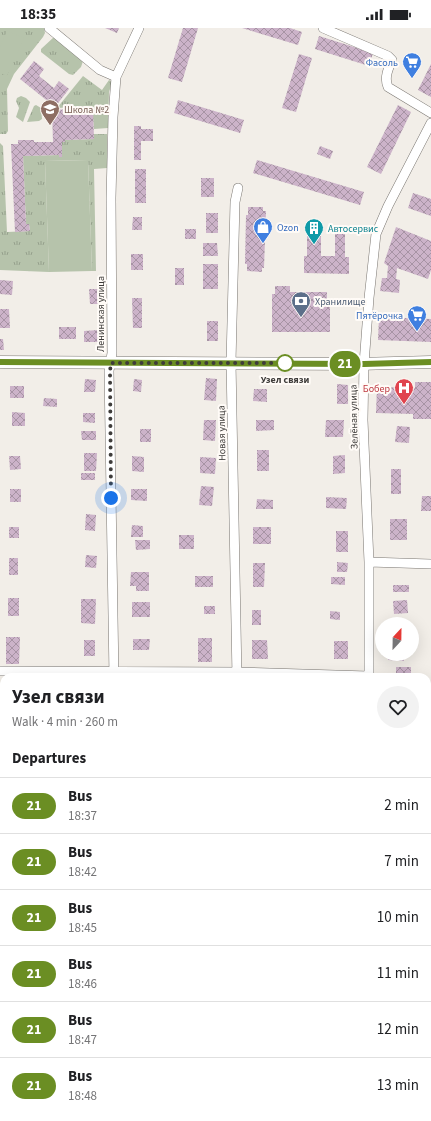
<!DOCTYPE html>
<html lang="en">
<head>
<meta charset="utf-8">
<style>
  :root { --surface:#fff; --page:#f2f2f2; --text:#202124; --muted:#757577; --line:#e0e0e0 }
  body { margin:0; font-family:"Source Sans 3",sans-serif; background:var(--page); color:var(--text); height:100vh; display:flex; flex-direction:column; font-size:15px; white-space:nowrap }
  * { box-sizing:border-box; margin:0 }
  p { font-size:13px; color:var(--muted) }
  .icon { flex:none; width:22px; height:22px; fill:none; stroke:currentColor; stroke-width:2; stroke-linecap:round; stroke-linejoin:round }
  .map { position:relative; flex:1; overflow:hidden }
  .details { position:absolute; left:0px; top:645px; width:431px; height:448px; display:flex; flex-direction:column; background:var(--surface); border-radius:12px 12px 0 0; box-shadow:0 4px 16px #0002 }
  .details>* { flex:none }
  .badge { padding:0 8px; border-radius:13px; font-size:14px; line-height:26px }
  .needle { width:26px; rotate:22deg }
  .buttons { position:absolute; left:375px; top:589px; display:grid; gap:8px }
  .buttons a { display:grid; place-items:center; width:44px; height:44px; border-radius:50%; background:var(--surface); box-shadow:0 4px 16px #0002; font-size:20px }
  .you { position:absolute; width:20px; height:20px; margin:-10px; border:3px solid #fff; border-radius:50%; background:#1a73e8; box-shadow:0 0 0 6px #1a73e833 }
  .map>.badge { position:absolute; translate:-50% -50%; box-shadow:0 0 0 2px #fff }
  h2 { padding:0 12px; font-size:15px; line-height:36px }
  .round { display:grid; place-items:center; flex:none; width:42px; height:42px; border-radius:21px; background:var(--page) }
  .overview { display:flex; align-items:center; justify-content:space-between; height:68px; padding:0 12px }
  h1 { font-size:19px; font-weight:700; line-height:30px }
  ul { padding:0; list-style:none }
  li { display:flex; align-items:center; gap:12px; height:56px; padding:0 12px; border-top:1px solid var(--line) }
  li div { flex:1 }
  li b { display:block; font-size:15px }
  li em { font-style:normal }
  li .badge { min-width:44px; font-weight:700; text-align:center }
  .status { display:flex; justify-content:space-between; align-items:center; height:28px; padding:0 20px; background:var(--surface); direction:ltr }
  .status svg { height:11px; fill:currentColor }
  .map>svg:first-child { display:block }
  .grass { fill:url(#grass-tufts) }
  .forest { fill:url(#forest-firs) }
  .park { fill:url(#park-dots) }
  .garden { fill:#b6c3ab }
  .building { fill:url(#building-cross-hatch) }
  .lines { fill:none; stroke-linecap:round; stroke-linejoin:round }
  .minor-casing { stroke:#7a7671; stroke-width:10 }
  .tertiary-casing { stroke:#7a7671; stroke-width:12 }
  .secondary-casing { stroke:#7a7671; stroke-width:13 }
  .minor { stroke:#fff; stroke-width:9 }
  .tertiary { stroke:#fff; stroke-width:11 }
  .secondary { stroke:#fff; stroke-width:12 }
  .line-casing { stroke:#fff; stroke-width:9 }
  .line { stroke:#6b8e23; stroke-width:6 }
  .walk { stroke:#3e3c3a; stroke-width:4; stroke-dasharray:0 7.2 }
  .stop-dot { fill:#fff; stroke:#6b8e23; stroke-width:2 }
  .labels { text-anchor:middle; stroke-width:4; stroke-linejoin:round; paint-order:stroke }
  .shop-label { font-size:10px; fill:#366cbe; stroke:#fffbf7; text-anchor:end }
  .education-label { font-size:10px; fill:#785e54; stroke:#fffbf7; text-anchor:start }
  .culture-label { font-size:10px; fill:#0d838f; stroke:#fffbf7; text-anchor:start }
  .service-label { font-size:10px; fill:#4e5e75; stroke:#fffbf7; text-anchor:start }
  .street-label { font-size:10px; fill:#3e3c3a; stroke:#fffbf7 }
  .stop-label { font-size:10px; font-weight:bold; fill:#3e3c3a; stroke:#fffbf7 }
  .health-label { font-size:10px; fill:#be3a42; stroke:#fffbf7; text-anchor:end }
</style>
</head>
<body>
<div class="status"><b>18:35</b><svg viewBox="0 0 49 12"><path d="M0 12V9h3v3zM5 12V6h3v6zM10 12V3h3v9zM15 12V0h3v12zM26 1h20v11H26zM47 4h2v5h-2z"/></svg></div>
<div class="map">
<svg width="431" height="1093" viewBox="0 0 431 1093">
  <defs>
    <pattern id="grass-tufts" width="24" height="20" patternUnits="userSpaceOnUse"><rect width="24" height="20" fill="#b6c3ab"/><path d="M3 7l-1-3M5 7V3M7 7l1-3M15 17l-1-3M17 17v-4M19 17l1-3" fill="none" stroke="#95a08c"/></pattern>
    <pattern id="forest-firs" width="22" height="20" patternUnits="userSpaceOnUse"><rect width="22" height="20" fill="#a3b195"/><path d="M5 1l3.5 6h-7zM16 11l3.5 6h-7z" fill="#86917b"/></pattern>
    <pattern id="park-dots" width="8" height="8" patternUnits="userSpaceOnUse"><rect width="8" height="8" fill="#b6c3ab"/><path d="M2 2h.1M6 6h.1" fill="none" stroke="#95a08c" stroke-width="1.8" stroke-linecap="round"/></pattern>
    <pattern id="building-cross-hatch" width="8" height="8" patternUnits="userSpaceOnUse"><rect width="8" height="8" fill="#ccb3c9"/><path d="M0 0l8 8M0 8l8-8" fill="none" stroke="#a793a4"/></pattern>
  </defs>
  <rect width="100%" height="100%" fill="#f2eee8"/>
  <path class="grass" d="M0,0H44L45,5L43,9L14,46L7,61L8,103L6,106H0Z
    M54,9L83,33L81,39L73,47L69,46L41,24V21Z
    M83,48L102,62L109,52L111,53L112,55L109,64L108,100L94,101L92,78L57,80Z
    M21,68L26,70L30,74L23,94L16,89L19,80L16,73L17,70Z
    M36,77L41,80L42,91L39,93L27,94L34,78Z
    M94,106H107V140L94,141L96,243H92L88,132L45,133L49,244L0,242V115L3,118L7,204L30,203L29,196H26L23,128L59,127V129H62V114H65V112L94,111Z"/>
  <path class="forest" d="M2,1065H4V1089H23V1093H2Z"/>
  <path class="park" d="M68,1089H101V1093H68Z"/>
  <path class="garden" d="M7,3L24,10L7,48L0,45V19Z
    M88,132L92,243L49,244L45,133Z"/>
  <path class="building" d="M105,0H119L117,5Z
    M183,0H198L182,54L168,50Z
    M242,0H290L302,4L298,17Z
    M319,8L373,25L369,38L315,21Z
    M299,26L312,30L296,84L282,80Z
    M34,33L44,41L39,48L54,60L59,53L69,61L55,79L20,51Z
    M431,36V69L418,62Z
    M178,72L244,92L240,105L174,85Z
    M398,77L411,84L381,146L367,139Z
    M93,80L94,111L65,112V114H62V129H59V127L23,128L26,196H29L30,203L15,204L11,116H18V112H34V114H53L52,82Z
    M134,98H141V101H153V113H141V132H134Z
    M320,118L333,123L330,131L317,126Z
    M257,132L364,164L360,177L253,145Z
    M135,141H146V175H135Z
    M201,150H214V169H201Z
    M413,165L431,171V188L408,180Z
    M248,179H263V183H266L264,240H262V244L247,243V236H245L246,187H248Z
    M206,185H218V205H206Z
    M133,189H142V202H132Z
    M396,199L431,213V242L428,251L397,240L396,251L400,252L399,265L380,263L382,250H387L388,238L384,235Z
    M185,201H196V211H185Z
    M307,201L321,202V228H335V206H345V229H349V246L304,245V228H307Z
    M203,215H217L218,228H203Z
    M131,226H143V242H131Z
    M203,236H218V261H203Z
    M175,240H184V257H175Z
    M0,252L13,253L12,267L0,266Z
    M275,258H290V264H327V276H330V304H272V266H275Z
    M89,261H98V276H90Z
    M132,270H142V300H133Z
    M0,281H9L10,300H0Z
    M379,289L431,291V314L378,312Z
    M207,293H218V313H207Z
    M59,299H76V311H59Z
    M98,302V314H84V303Z
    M0,311H3L4,322H0Z
    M206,350L217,351L216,373L204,372Z
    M85,351L96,352L95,364H84Z
    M134,351L142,352L141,364L133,363Z
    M415,354H431V391H413V386L376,385L377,359L415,360Z
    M337,356L348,357V376H337Z
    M10,358H24V370H10Z
    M254,361H267V374L253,373Z
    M44,370L57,371V379L43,378Z
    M12,384L25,385V398H12Z
    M83,385H95V395L83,394Z
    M204,392H216L215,413L203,412Z
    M256,392H274V402L256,403Z
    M326,392H344L343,409H325Z
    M397,398L410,399L409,415L395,414Z
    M140,401H151V414H140Z
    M81,403H96V412H82Z
    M257,422H269V443H257Z
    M84,425H97L96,443H84Z
    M345,427V445L333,446V428Z
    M9,428H20L21,441L10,442Z
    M132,428L144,429V444L132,443Z
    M200,429L216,430L215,446L200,445Z
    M391,441H401V466H391Z
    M81,445H95V452H81Z
    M201,458L214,459L212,478L199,477Z
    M10,461H21V474H10Z
    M131,461H147V473L131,472Z
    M422,468H431V483H421Z
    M326,469L347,470L346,481L326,480Z
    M257,471L273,472V481H256Z
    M86,486L96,487L95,503L85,502Z
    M390,491H407V512H390Z
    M132,497L143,498V509H131Z
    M9,499H19V510H9Z
    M253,499H271V516H253Z
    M336,503H348V524H336Z
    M179,507H194V521H179Z
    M135,512H150V521L136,522Z
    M86,527L97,528L96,540L85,539Z
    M9,530H18V547H9Z
    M337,534L348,535L347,544H337Z
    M253,535H265L264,559H253Z
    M131,544H149V563H136V558H130Z
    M195,548H213V559H195Z
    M331,549H345V557L331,556Z
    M393,557H409V564H393Z
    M8,570H19V588H8Z
    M81,571H96L95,596L81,595Z
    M407,572L408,585L394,586L393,573Z
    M132,574H150V589H132Z
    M204,578H215V586H204Z
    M252,582H261V597H252Z
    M330,583L340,584V592L330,591Z
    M6,609H20L19,636H6Z
    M198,610H212V634H198Z
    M133,611H150L149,622H133Z
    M84,612H95V628H84Z
    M252,612H267L268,631H252Z
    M334,613H348V631H334Z
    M388,626H404V633L388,632Z
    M396,639H411V649H396Z
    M427,836H431V852H428L427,854Z
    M427,930H431V949H427Z
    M30,1089H43V1093H30Z
    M172,1089H178V1093H172Z
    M199,1089H220V1093H199Z
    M378,1089H395V1093H378Z"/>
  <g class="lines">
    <defs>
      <path id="minor" d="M49,0L100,42L116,49
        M323,0L388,28L392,32C388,41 384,50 388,59L431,85
        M369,534L431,536
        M0,643L237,644L368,648
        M114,649L109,343L112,325L111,170L113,89L116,49L139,0
        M237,649L231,334L235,174L238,160
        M369,649V534L363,392L364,336L369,270L376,206L388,178L431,95
        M365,1089V1093"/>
      <path id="tertiary" d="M427,964H431
        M0,965H4"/>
      <path id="secondary" d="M0,334L358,336L431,334"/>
    </defs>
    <use href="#minor" class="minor-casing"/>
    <use href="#tertiary" class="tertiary-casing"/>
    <use href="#secondary" class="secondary-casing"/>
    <use href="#minor" class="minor"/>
    <use href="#tertiary" class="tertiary"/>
    <use href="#secondary" class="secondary"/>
  </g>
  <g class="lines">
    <defs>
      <path id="line" d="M0,334L364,336L431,334"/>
    </defs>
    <use href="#line" class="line-casing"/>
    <use href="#line" class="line"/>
    <path class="walk" d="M111,470L110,343L111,335H285"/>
  </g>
  <defs>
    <symbol id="supermarket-pin" viewBox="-11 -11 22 30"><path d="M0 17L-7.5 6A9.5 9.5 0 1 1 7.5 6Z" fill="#3f7fe0" stroke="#fffbf7"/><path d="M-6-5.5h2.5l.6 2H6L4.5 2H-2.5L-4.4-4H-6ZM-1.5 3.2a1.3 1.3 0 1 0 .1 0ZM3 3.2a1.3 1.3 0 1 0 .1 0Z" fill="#fff"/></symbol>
    <symbol id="school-pin" viewBox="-11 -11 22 30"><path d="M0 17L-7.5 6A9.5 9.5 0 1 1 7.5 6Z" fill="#8d6e63" stroke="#fffbf7"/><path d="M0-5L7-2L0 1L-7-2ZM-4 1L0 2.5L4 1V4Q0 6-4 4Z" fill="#fff"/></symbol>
    <symbol id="shop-pin" viewBox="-11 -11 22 30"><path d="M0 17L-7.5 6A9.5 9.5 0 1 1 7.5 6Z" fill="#3f7fe0" stroke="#fffbf7"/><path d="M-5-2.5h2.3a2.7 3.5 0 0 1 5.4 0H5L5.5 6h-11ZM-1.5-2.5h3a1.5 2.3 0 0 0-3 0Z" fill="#fff"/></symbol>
    <symbol id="building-pin" viewBox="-11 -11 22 30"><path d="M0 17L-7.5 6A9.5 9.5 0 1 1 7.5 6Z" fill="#0f9aa8" stroke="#fffbf7"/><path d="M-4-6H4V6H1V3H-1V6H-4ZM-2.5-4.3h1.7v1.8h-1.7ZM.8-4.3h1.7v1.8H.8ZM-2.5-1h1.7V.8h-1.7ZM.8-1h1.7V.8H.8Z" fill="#fff"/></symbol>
    <symbol id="bank-pin" viewBox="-11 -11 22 30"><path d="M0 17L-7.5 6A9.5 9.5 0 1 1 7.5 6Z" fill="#5c6f8a" stroke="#fffbf7"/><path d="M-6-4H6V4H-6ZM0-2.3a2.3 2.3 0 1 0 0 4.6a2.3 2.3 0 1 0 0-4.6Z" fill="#fff"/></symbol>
    <symbol id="hospital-pin" viewBox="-11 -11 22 30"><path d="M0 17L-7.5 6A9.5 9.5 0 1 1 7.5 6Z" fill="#e0444e" stroke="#fffbf7"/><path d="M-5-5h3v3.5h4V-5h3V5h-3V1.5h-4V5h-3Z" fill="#fff"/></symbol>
  </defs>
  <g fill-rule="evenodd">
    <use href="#supermarket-pin" x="401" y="23" width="22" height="30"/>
    <use href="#school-pin" x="39" y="70" width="22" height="30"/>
    <use href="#shop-pin" x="252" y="188" width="22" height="30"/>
    <use href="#building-pin" x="303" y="189" width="22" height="30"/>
    <use href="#bank-pin" x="290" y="262" width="22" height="30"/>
    <use href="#supermarket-pin" x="406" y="276" width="22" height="30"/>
    <use href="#hospital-pin" x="393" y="349" width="22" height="30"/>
  </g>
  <circle class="stop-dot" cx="285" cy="335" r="8"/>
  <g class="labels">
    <g class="shop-label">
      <text x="398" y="38">Фасоль</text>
      <text x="277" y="203" text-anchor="start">Ozon</text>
      <text x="403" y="291">Пятёрочка</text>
    </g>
    <g class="education-label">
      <text x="64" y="85">Школа №2</text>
    </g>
    <g class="culture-label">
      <text x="328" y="204">Автосервис</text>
    </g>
    <g class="service-label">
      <text x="315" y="277">Хранилище</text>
    </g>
    <g class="street-label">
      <text transform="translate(100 286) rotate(-90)" y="4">Ленинская улица</text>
      <text transform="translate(353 389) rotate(-91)" y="4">Зелёная улица</text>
      <text transform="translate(221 405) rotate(-91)" y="4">Новая улица</text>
    </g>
    <g class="stop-label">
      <text x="285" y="355">Узел связи</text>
    </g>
    <g class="health-label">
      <text x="390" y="364">Бобер</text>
    </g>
  </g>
</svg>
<div class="buttons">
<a><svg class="needle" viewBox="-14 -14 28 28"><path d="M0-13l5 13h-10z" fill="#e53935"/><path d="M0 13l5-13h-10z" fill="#757577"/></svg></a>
</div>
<div class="you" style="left:111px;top:470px"></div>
<b class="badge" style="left:345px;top:336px;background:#6b8e23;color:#fff">21</b>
<section class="details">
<div class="overview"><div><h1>Узел связи</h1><p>Walk · 4 min · 260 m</p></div><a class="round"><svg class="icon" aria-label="heart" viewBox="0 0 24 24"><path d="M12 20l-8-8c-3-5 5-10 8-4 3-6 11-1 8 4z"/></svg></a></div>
<h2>Departures</h2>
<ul>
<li><span class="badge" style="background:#6b8e23;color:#fff">21</span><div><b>Bus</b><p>18:37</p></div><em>2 min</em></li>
<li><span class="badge" style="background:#6b8e23;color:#fff">21</span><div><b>Bus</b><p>18:42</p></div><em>7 min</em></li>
<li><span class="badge" style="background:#6b8e23;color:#fff">21</span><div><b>Bus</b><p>18:45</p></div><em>10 min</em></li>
<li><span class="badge" style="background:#6b8e23;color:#fff">21</span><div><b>Bus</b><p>18:46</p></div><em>11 min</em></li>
<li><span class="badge" style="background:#6b8e23;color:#fff">21</span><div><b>Bus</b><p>18:47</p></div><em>12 min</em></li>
<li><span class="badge" style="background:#6b8e23;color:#fff">21</span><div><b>Bus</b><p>18:48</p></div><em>13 min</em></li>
</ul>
</section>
</div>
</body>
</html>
